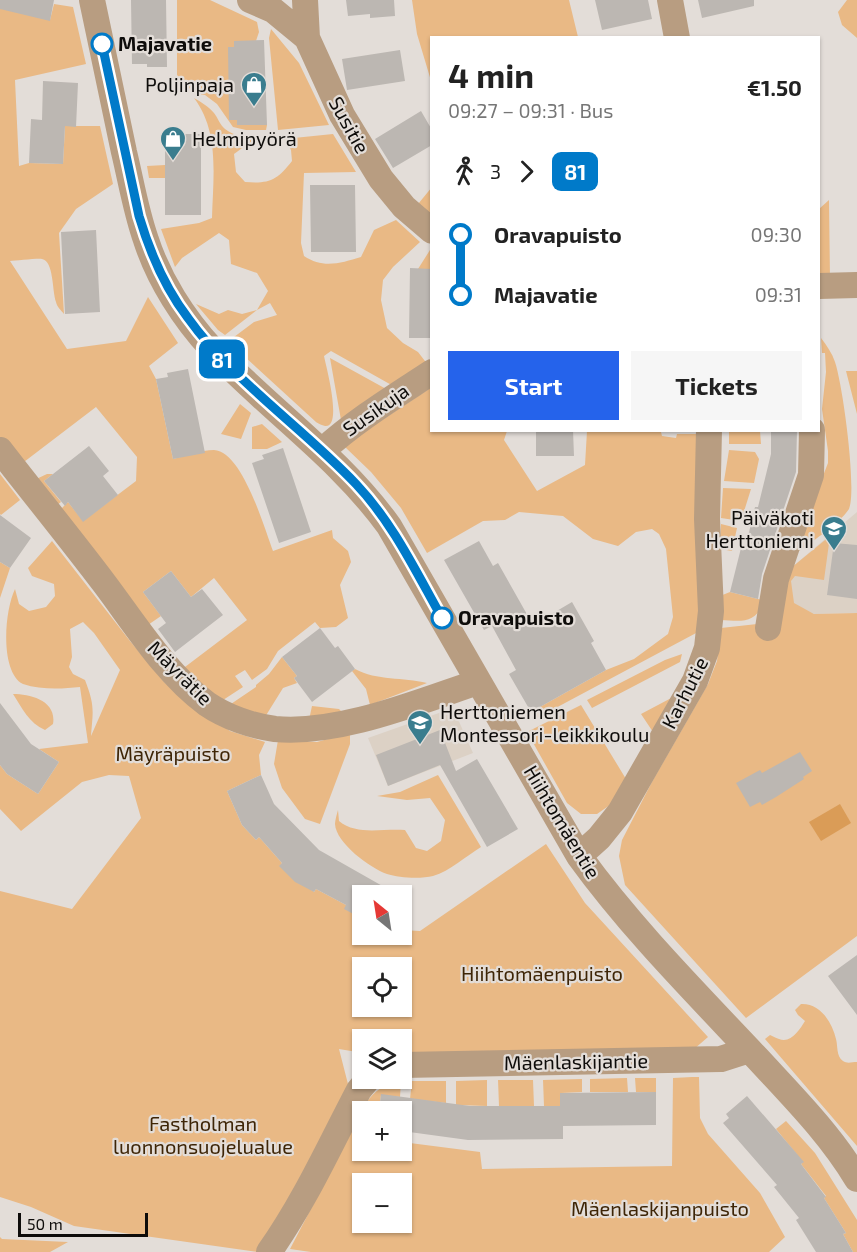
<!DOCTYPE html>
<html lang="en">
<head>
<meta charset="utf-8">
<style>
  :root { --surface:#fff; --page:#f6f6f6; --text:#222; --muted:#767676; --accent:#2563eb }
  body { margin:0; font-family:"Exo 2",sans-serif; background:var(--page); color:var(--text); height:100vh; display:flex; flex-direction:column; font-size:22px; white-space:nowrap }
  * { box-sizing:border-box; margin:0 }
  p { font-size:20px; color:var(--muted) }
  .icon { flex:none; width:33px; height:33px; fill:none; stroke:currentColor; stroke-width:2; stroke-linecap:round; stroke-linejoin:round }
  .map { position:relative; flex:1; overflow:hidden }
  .sheet { position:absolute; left:430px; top:36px; width:390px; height:396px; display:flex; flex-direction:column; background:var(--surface); border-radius:0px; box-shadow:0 2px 4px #0004 }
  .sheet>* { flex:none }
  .badge { padding:0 12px; border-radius:9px; font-size:21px; line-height:39px }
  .needle { width:39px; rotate:330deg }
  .fabs { position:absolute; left:352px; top:885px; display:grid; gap:12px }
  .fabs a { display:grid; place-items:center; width:60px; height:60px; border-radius:0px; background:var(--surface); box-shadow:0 2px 4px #0004; font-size:30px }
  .scale { position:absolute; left:18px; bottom:15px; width:130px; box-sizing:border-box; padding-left:6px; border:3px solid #0e0c0a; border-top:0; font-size:16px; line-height:21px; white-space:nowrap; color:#0e0c0a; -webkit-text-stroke:4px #e3ddd8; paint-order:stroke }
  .map>.badge { position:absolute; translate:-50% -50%; box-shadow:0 0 0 3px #fff }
  .legs { display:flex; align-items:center; gap:9px; height:66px; padding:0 18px; font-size:20px }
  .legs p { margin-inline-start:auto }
  .overview { display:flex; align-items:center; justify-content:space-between; height:102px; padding:0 18px }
  h1 { font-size:33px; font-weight:700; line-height:45px }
  .primary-button { display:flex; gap:12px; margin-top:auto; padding:12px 18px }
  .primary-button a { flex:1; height:69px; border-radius:0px; background:var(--accent); color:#fff; font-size:24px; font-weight:700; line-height:69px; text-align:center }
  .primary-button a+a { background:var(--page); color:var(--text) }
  ul { padding:0 18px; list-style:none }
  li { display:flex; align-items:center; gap:21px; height:60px; font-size:22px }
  li i { display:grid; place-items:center; width:9px; height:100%; margin:0 8px; background:currentColor }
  li i::after { content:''; width:15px; height:15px; margin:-8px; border:4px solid; border-radius:50%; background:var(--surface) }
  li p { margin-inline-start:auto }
  li:first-child i { background:linear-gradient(#0000 50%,currentColor 0) }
  li:last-child i { background:linear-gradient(currentColor 50%,#0000 0) }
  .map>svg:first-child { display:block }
  .built { fill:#dcd1c5 }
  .green { fill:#e9b985; fill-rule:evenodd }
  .water { fill:#da9c57 }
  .building { fill:#bcb7b2 }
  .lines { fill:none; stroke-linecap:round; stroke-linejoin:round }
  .minor { stroke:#b89d81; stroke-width:26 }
  .line-1-casing { stroke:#fff; stroke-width:14 }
  .line-1 { stroke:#007ac9; stroke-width:9 }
  .stop-1-dot { fill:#fff; stroke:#007ac9; stroke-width:3 }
  .labels { text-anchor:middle; stroke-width:4.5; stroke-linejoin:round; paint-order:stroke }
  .stop-label { font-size:20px; font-weight:bold; fill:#0e0c0a; stroke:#e3ddd8; text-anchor:start }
  .poi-label { font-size:20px; fill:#0e0c0a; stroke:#e3ddd8; text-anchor:end }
  .street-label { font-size:20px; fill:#0e0c0a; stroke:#e3ddd8 }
  .park-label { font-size:20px; fill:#3e2506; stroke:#e3ddd8 }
</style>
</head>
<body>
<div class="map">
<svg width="857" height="1252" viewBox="0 0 857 1252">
  <rect width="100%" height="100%" fill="#e3ddd8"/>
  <path class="built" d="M857,512V613L814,614L785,600L791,568Z
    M453,708L473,753L388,786L368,738Z"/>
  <path class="green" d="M0,0L50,20L54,4L73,7L86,64L15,80L19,166L29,163L63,164L65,126H100L113,184L76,209L59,233L64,314C61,310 57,307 56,302C52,291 54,261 42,259C38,258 15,261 10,261L67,349L126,341L148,297L178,343L149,366L156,379L173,459C186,456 201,450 214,450C242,451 264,527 273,551L332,530L333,538L348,551L351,562L340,585L348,618L336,627L320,628L315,622L278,651L267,669L252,680L245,670L235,676L243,687L220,702L181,670L247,620L214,578L191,597L171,571L143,592L161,616L145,627L57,513L68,502L83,521L136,481L137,457L96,407L20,465L0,440Z
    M177,0H210L257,22L259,32L229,120H237V125H267L266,130H246L233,127L217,104L205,95L195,94L177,75Z
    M412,0H569L578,37L432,38V84L417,34Z
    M847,0H857V38L842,25L838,12Z
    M271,29L299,63L329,125L278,130L269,38Z
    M194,98C201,102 208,106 214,113C218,118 220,125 225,129C235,137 248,136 257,143L245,146L234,154L236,172L245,182C270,184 277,180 292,161L291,150L284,139L333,134L356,172L304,173L301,243L304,256C323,269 341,263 361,257L374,230L396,220L420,242L393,267L383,280L381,300L387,328L403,343L418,352L428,365L395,387L331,351L324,356C326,366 343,428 325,426C324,426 317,423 316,422L233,346L230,340L254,322L277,315L270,303L257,310L225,335L218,330L196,304L219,314L228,310L242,314L257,310L268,291L257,273L231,264L229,240L219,233L182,258L175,267L161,229L199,223L212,218C213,178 220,132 194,98Z
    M165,165V178H149L147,166Z
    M432,187V221L414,209Z
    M829,200L830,279L819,280V209Z
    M430,250L432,252V269H418Z
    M821,338C827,346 832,353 835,362C843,386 857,490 849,509C839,524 814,540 799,551L798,540L828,463V451L822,409L826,372L825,353H822Z
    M330,358L388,390L341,420Z
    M846,371H857V414Z
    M432,387V430L507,431L504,440L537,491L585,465L587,431H652L661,432L662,436L676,438L677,434H698V632L535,719L531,712L606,670L634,659L668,634L673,617L666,549L659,534L652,529L636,532L618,546L593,539L563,516L519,512L505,520L483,521L427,553L401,508L371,472L345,447L347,443Z
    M240,404L251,413L241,439L221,434Z
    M262,424L282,442L267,449H252V427Z
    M729,431H760L761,444H729Z
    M729,450L755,452L759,459L754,483L724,481Z
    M0,474L20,500L1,515L0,514Z
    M47,474H53L44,481L61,502L53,508L32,481Z
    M723,488L751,489L741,521L721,518Z
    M721,524L737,528L732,551L720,549Z
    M830,536L824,580L795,576L791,581L794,603L814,614L857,613V936L746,1018L625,885L619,856L622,840L653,780L708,684L717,661L721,628L776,622L791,568Z
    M52,541L130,641L165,683L230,731L265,742L259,755L261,775L227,791L242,825L256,840L259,837L282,863L280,866L314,892L316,889L346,905L354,914L352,920L363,923V934H402V930L420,931L546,844L585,903L708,1037L693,1050L402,1053V1040H363V1053L339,1049L349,1088L299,1189L258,1252L74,1226L31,1207L0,1197V891L72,909L141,818L129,776L109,775L82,782L21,831L0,809V765L7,774L38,794L59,762L39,749L88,743L80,687C62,689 41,690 23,684C0,672 4,612 15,589L19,604L29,611L46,607L55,596L54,584L32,576L28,568ZM83,622L94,633L120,670L91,736C93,710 95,706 85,680L73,674L69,667L72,657L70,629ZM363,968H402V1006H363Z
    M0,562L10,568L0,598Z
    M730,592L766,601C753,624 745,621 720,620V596Z
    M682,654L680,662L592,708L587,700L665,660Z
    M282,657L297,676L294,678L297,683L283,688L265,717L228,706L256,687V685L269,674Z
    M355,669C377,681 403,677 427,683L370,705L366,689L352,671Z
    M13,694C31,694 57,701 53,724L45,730C29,723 22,708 13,694Z
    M675,696L653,732L641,714Z
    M581,705L626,779L610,805L597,814H581L567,803L527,732Z
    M312,706L339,709L344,714L309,720Z
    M350,733V744L320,824L305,819L282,788L274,764L278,740L317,742Z
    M438,775L481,847C466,856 450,871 433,876C421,879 399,878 387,874C370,868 336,843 335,824C335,820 337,814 338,810L339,821C357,836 383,828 405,830L416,848L427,851L441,841L445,820L430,798L407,800L377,796L400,792Z
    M801,1004C820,1003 832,1022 836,1039C838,1046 836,1056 843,1061C847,1064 852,1062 857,1062V1146L765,1039L770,1035C773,1036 775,1038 779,1039C791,1044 800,1029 805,1021L798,1015L795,1010Z
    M692,1077H699L700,1118L708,1134L760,1193L785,1237L769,1252H311L290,1249L366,1103C375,1090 385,1084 401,1081L400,1097L381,1095L379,1111L363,1112V1150H402V1142L480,1152L482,1169L672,1166L673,1078ZM363,1184H402V1222H363Z
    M627,1078L628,1092H590V1079Z
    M635,1078H656V1092H636Z
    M582,1079V1092L561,1093L560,1106H544L543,1080Z
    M487,1080V1106L456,1105V1081Z
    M498,1080H533L534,1106H499Z
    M412,1081H446V1103L410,1099Z
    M786,1121L815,1153L857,1220V1252H853L843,1234L846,1233L824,1198L826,1196L801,1164L803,1162L776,1129Z
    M0,1237L2,1239L68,1242L50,1252H0Z"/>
  <path class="water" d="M840,804L851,823L821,841L809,822Z"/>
  <path class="building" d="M0,0H54L50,21L0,9Z
    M131,0H166L167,67H147V64H132Z
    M346,0H394L395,16L370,18V14L348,16Z
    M595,0H648L652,19L602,30Z
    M698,0H754V6L702,18Z
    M264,40L267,125H237V120H229L228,47H234V41Z
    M400,50L405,81L347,90L342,59Z
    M43,81L78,83L76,127L65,126L63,164L29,163L31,119L42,120Z
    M421,111L432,130V145L393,168L375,139Z
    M165,134H201V215H165Z
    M310,185H355L356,252H311Z
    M96,230L100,312L65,314L61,232Z
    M410,268L432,269V338H409Z
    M188,369L205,453L173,459L156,379L168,377L167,373Z
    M536,430H573L574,456H536Z
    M771,430H797L796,472L762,574L758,599L730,592L741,548L745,549L755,507H758L771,454Z
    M89,446L109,471L103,476L118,495L83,522L68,502L65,506L44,481Z
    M283,448L311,532L279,543L252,463L264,459L262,455Z
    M0,515L31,538L10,568L0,562Z
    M479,541L493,566L498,563L533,625L572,602L594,641L591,643L606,670L531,712L509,674L516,670L492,626L484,630L444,560Z
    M834,543L857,545V599L827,595Z
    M171,571L191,597L202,589L223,615L175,652L158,629L166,623L143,592Z
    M320,628L335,648L338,646L355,669L312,702L294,678L297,676L282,657Z
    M0,703L31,744L59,762L38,794L7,774L0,765Z
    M440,730L456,771L477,759L518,829L487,847L440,765L388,786L376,755Z
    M800,752L812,771L803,777L804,779L776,797L762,805L760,802L750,807L736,783L760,770L762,773Z
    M261,775L274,804L319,850L400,896H363V919L344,909L346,905L316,889L314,892L295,882L279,866L282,863L259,837L256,840L242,825L227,791Z
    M857,955V1015L828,976Z
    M656,1092V1125L563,1126V1139L468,1140L402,1131V1112H379L381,1094L470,1106H560V1093Z
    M747,1096L804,1162L801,1164L826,1197L824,1198L846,1233L843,1234L853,1252H816L796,1220L799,1218L774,1187L777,1185L723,1123L729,1118L726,1114Z"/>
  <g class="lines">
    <path class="minor" d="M92,0C103,51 113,101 124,152C131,181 136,212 146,240C159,280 184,319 212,349C270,410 340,458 389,526L579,856C632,929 696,993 758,1059C793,1097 830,1134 857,1179
      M250,0L273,10L307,38
      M305,0L307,38L342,115L381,179L404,207L432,231
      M670,0L677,38
      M819,286L857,285
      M0,450C34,494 70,538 104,583C135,624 165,673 207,704C226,717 252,726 275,729C339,735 418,702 478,682
      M322,451C356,420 394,397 432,372
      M768,628L776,579L811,475L812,430
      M579,856L599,838L620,812L695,681L707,648L711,611L707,519L709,430
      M402,1065L721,1059L749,1050
      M269,1252C305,1201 330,1145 359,1090L369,1078"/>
  </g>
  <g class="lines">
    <defs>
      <path id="line-1" d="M102,44L139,216C150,253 165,288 188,318C233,381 303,428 356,484C393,523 416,572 442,618"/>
    </defs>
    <use href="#line-1" class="line-1-casing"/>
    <use href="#line-1" class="line-1"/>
  </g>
  <defs>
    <symbol id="shop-pin" viewBox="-11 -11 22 30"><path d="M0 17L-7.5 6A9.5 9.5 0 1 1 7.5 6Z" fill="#3a7d8e" stroke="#e3ddd8"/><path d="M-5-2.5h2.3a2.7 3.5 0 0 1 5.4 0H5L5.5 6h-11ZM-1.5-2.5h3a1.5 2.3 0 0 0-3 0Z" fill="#fff"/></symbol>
    <symbol id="school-pin" viewBox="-11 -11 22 30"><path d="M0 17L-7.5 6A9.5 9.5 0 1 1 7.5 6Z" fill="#3a7d8e" stroke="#e3ddd8"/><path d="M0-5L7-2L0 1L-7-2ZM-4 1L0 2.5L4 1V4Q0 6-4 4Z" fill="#fff"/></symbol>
  </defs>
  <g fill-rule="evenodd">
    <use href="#shop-pin" x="239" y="70" width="30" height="40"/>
    <use href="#shop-pin" x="158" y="124" width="30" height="40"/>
    <use href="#school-pin" x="819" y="514" width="30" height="40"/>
    <use href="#school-pin" x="405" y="708" width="30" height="40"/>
  </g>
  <g class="stop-1-dot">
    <circle cx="102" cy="44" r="10"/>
    <circle cx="442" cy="618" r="10"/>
  </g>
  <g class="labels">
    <g class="stop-label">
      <text x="118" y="51">Majavatie</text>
      <text x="458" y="625">Oravapuisto</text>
    </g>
    <g class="poi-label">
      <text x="234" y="92">Poljinpaja</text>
      <text x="192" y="146" text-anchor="start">Helmipyörä</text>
      <text x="814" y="525">Päiväkoti<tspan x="814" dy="23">Herttoniemi</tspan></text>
      <text x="440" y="719" text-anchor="start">Herttoniemen<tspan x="440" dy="23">Montessori-leikkikoulu</tspan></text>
    </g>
    <g class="street-label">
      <text transform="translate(349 125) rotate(61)" y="7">Susitie</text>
      <text transform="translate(376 410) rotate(-35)" y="7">Susikuja</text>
      <text transform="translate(180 673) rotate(45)" y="7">Mäyrätie</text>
      <text transform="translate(685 693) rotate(-63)" y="7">Karhutie</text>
      <text transform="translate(562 822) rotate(59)" y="7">Hiihtomäentie</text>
      <text transform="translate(576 1062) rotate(-1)" y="7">Mäenlaskijantie</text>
    </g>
    <g class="park-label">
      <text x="173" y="761">Mäyräpuisto</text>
      <text x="542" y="981">Hiihtomäenpuisto</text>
      <text x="203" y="1131">Fastholman<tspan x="203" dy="23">luonnonsuojelualue</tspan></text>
      <text x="660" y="1216">Mäenlaskijanpuisto</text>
    </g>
  </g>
</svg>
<div class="fabs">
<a><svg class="needle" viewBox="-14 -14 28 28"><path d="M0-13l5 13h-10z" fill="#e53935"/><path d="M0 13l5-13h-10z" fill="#767676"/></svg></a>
<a><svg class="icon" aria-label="locate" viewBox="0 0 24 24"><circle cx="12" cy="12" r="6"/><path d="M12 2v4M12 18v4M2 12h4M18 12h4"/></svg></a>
<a><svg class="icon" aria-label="layers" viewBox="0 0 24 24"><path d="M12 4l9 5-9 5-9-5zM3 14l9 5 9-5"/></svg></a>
<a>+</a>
<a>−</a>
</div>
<div class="scale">50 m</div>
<b class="badge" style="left:222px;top:359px;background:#007ac9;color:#fff">81</b>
<section class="sheet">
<div class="overview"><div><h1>4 min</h1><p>09:27 – 09:31 · Bus</p></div><b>€1.50</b></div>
<div class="legs"><svg class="icon" aria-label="walk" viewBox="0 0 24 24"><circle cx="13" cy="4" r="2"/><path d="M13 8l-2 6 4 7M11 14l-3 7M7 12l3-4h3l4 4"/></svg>3<svg class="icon" aria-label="forward" viewBox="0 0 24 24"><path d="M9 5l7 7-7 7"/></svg><b class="badge" style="background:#007ac9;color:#fff">81</b></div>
<ul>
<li><i style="color:#007ac9"></i><b>Oravapuisto</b><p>09:30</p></li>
<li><i style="color:#007ac9"></i><b>Majavatie</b><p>09:31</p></li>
</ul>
<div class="primary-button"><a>Start</a><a>Tickets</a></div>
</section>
</div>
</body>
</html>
